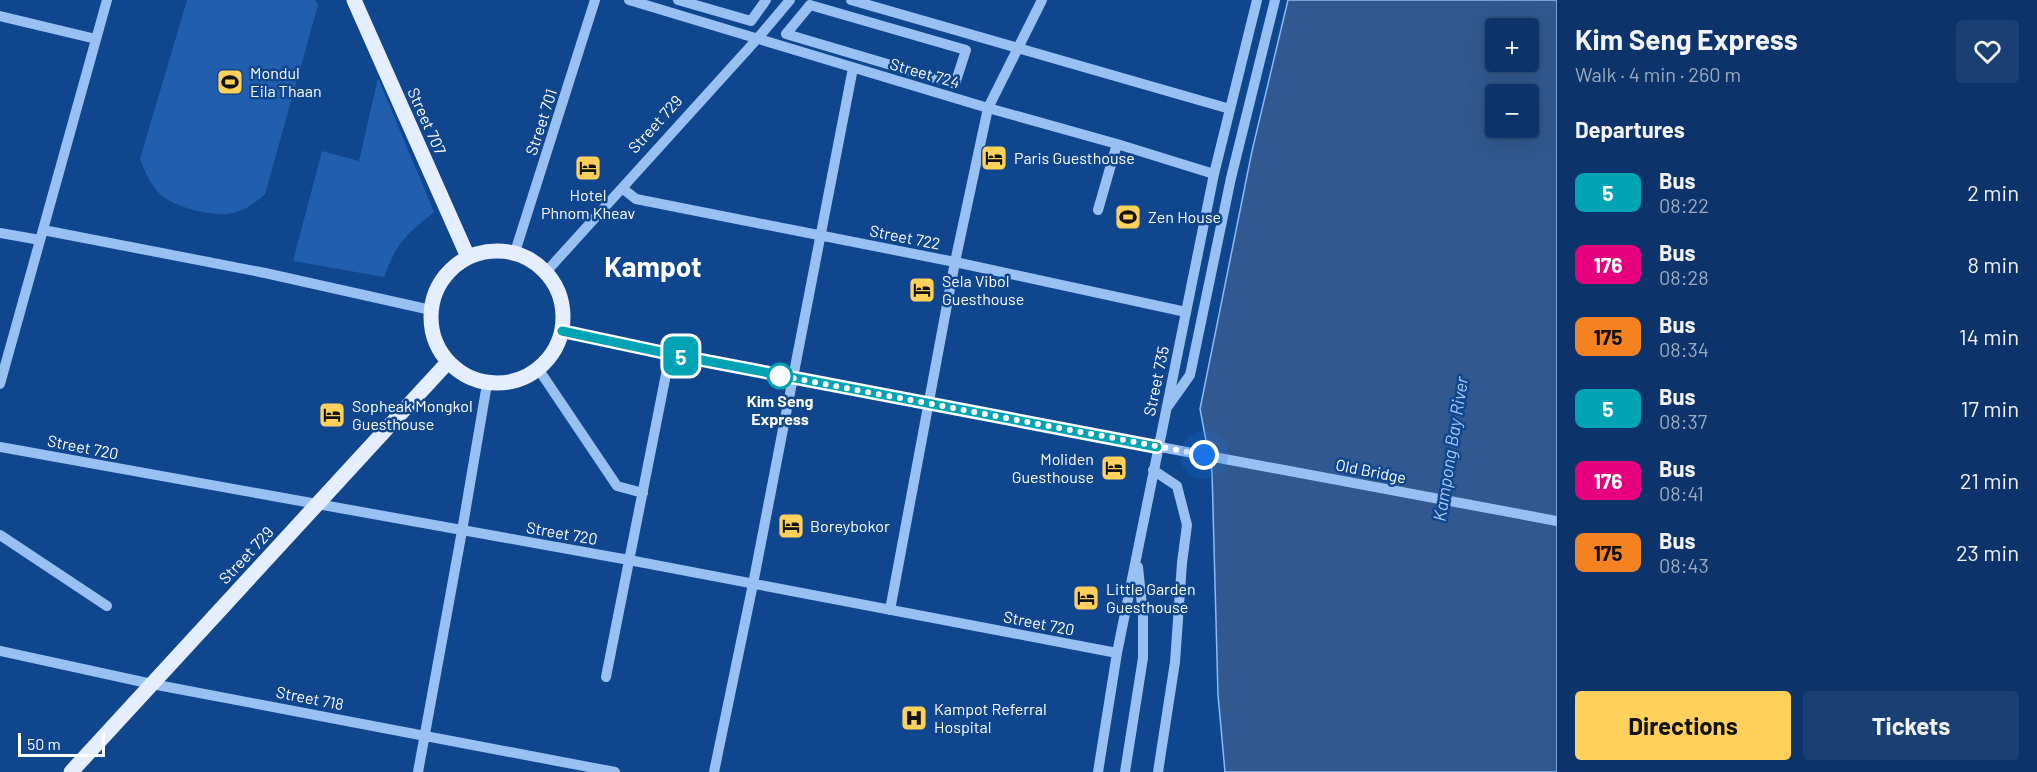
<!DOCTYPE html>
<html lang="en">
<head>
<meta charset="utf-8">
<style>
  :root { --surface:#0c346a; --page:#1a3f72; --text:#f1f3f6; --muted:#9aaac1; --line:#2c4f7e; --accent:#ffd15a }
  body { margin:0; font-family:Barlow,sans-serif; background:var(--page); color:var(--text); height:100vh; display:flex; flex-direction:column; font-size:22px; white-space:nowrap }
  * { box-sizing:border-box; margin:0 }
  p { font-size:20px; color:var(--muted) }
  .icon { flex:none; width:33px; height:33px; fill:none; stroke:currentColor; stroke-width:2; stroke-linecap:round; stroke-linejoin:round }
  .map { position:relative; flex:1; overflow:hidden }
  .details { display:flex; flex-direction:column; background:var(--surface); width:480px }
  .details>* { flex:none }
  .badge { padding:0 12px; border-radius:9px; font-size:21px; line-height:39px }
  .buttons { position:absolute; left:1485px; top:18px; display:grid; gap:12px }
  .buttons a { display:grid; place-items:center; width:54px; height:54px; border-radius:6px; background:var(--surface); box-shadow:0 6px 24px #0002,0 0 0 2px var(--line); font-size:30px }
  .scale { position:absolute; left:18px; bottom:15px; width:87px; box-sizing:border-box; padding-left:6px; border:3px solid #fff; border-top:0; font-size:16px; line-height:21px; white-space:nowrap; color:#fff; -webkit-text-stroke:4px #10468e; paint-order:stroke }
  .you { position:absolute; width:30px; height:30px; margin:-15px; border:4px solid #fff; border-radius:50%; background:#1a73e8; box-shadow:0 0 0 9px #1a73e833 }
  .map>.badge { position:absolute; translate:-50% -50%; box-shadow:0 0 0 3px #fff }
  h2 { padding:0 18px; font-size:22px; line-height:54px }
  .round { display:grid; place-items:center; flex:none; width:63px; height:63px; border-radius:6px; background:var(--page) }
  .head { display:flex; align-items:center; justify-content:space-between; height:102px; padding:0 18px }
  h1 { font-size:28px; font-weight:700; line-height:45px }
  .primary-button { display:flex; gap:12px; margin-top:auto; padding:12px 18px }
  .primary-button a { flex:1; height:69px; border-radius:6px; background:var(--accent); color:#111; font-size:24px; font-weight:700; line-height:69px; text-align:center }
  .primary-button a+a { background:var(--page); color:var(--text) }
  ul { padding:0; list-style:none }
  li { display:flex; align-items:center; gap:18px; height:72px; padding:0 18px }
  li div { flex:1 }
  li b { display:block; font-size:22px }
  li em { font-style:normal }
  li .badge { min-width:66px; font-weight:700; text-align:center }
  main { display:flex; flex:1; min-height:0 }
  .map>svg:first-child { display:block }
  .green { fill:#215fae }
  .water { fill:#31598f; stroke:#89bbf7; stroke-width:1.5; fill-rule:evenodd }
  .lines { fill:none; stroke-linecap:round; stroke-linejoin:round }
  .minor { stroke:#98c0f3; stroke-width:10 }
  .major { stroke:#e4eeff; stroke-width:15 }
  .line-casing { stroke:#fff; stroke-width:14 }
  .line { stroke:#00a3b4; stroke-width:9 }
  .walk { stroke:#fff; stroke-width:6; stroke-dasharray:0 10.8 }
  .stop-dot { fill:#fff; stroke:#00a3b4; stroke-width:3 }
  .labels { text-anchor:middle; stroke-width:5; stroke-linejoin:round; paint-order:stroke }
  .poi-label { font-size:16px; fill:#fff; stroke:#10468e; text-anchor:start }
  .street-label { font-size:16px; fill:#fff; stroke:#10468e }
  .stop-label { font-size:16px; font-weight:bold; fill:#fff; stroke:#10468e }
  .water-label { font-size:18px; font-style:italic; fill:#a4cafa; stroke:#10468e }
  .town-label { font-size:28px; font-weight:bold; fill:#fff; stroke:#10468e }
</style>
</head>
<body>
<main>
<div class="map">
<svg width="1557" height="772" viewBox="0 0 1557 772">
  <rect width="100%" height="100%" fill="#10468e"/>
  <path class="green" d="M187,0H315L318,5L265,194C255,203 246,210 233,213C215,218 171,207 158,192C150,183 145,171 140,159Z
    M378,78L434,212C406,235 397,242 384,277L293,261L322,151L359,161Z"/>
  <path class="water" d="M1288,0H1557V772H1225L1218,695L1212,472L1200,409L1252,151ZM1496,28H1528V62H1496ZM1496,94H1528V128H1496Z"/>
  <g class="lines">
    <path class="minor" d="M629,0L988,108L1117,144L1214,174
      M678,0L751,21L766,0
      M851,0L1230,109
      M810,5L966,50L955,84L786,34Z
      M0,16L96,39
      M622,188L636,199L955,262L1186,312
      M1098,210L1117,144
      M43,230L265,273L431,310
      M0,233L40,240
      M515,252L595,0
      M546,272L758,38L790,0
      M563,331L791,378L1557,521
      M539,370L617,486L643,493
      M0,384L107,0
      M1168,406L1190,375L1231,178L1275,0
      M0,447L629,560L1117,653
      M1153,470L1177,486L1187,525L1182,563L1175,662L1158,772
      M0,535L107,606
      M890,610L955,262L988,108L1042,0
      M0,651L152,684L615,772
      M606,677L670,354
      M418,772L462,531L487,384
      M714,772L753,584L853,68
      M1098,772L1117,653L1214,174L1257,0
      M1125,772L1143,658V615L1138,567"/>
    <path class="major" d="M354,0L468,257
      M431 317a66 66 0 1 1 132 0a66 66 0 1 1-132 0Z
      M71,772L448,362"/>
  </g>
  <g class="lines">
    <defs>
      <path id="line" d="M562,331L670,354L1157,447"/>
    </defs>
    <use href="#line" class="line-casing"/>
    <use href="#line" class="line"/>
    <path class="walk" d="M780,376L771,374L1204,455"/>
  </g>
  <defs>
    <symbol id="stadium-square" viewBox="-11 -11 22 22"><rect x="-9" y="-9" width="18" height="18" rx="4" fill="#ffd15a" stroke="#10468e"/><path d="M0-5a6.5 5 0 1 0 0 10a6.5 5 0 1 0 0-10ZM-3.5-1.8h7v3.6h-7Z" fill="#111"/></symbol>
    <symbol id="hotel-square" viewBox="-11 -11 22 22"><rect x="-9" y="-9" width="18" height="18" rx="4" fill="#ffd15a" stroke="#10468e"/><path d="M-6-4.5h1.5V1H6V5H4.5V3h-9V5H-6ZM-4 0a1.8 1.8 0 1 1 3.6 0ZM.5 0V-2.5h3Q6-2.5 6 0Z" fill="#111"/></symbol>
    <symbol id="hospital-square" viewBox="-11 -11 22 22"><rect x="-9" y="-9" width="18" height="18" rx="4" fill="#ffd15a" stroke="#10468e"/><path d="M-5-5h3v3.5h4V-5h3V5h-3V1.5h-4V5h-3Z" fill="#111"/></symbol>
  </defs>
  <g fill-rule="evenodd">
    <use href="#stadium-square" x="215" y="67" width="30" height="30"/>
    <use href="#hotel-square" x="979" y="143" width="30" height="30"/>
    <use href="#hotel-square" x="573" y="153" width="30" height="30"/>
    <use href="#stadium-square" x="1113" y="202" width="30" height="30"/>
    <use href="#hotel-square" x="907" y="275" width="30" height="30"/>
    <use href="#hotel-square" x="317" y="400" width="30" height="30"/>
    <use href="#hotel-square" x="1099" y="453" width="30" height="30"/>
    <use href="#hotel-square" x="776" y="511" width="30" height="30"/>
    <use href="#hotel-square" x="1071" y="583" width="30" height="30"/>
    <use href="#hospital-square" x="899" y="703" width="30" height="30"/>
  </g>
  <circle class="stop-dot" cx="780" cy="376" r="12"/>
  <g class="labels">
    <g class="poi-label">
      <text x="250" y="79">Mondul<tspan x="250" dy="18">Eila Thaan</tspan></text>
      <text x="1014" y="164">Paris Guesthouse</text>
      <text x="588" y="201" text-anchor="middle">Hotel<tspan x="588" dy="18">Phnom Kheav</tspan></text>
      <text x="1148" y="223">Zen House</text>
      <text x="942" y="287">Sela Vibol<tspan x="942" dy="18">Guesthouse</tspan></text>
      <text x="352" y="412">Sopheak Mongkol<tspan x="352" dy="18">Guesthouse</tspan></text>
      <text x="1094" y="465" text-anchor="end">Moliden<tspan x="1094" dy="18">Guesthouse</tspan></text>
      <text x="810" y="532">Boreybokor</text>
      <text x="1106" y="595">Little Garden<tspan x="1106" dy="18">Guesthouse</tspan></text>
      <text x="934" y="715">Kampot Referral<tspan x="934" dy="18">Hospital</tspan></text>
    </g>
    <g class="street-label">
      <text transform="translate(925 73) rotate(16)" y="6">Street 724</text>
      <text transform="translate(427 121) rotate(66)" y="6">Street 707</text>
      <text transform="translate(541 122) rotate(-72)" y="6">Street 701</text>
      <text transform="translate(655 124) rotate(-48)" y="6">Street 729</text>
      <text transform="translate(905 237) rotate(11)" y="6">Street 722</text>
      <text transform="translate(1156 381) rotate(-78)" y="6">Street 735</text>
      <text transform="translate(83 447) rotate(11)" y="6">Street 720</text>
      <text transform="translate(1371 471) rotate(11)" y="6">Old Bridge</text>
      <text transform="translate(562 533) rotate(10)" y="6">Street 720</text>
      <text transform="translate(246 555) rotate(-47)" y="6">Street 729</text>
      <text transform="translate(1039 623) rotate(11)" y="6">Street 720</text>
      <text transform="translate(310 698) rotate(11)" y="6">Street 718</text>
    </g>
    <g class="stop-label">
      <text x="780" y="407">Kim Seng<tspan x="780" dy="18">Express</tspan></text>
    </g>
    <g class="water-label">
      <text transform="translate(1451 449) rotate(-81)" y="6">Kampong Bay River</text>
    </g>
    <g class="town-label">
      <text x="653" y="277">Kampot</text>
    </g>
  </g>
</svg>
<div class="buttons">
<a>+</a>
<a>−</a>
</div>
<div class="scale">50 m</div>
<div class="you" style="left:1204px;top:455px"></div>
<b class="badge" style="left:681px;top:356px;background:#00a3b4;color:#fff">5</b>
</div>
<section class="details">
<div class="head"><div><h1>Kim Seng Express</h1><p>Walk · 4 min · 260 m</p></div><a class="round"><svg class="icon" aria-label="heart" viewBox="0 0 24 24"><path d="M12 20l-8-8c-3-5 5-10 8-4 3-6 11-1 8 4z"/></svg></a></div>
<h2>Departures</h2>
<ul>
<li><span class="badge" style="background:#00a3b4;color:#fff">5</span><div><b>Bus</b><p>08:22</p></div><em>2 min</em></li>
<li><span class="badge" style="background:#e6007e;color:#fff">176</span><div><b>Bus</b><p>08:28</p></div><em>8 min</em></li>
<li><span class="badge" style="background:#f58220;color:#111">175</span><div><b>Bus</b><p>08:34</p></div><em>14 min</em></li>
<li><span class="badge" style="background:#00a3b4;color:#fff">5</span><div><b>Bus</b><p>08:37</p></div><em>17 min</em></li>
<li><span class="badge" style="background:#e6007e;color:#fff">176</span><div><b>Bus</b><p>08:41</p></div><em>21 min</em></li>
<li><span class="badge" style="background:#f58220;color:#111">175</span><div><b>Bus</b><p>08:43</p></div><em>23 min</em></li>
</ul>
<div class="primary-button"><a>Directions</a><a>Tickets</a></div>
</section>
</main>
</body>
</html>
